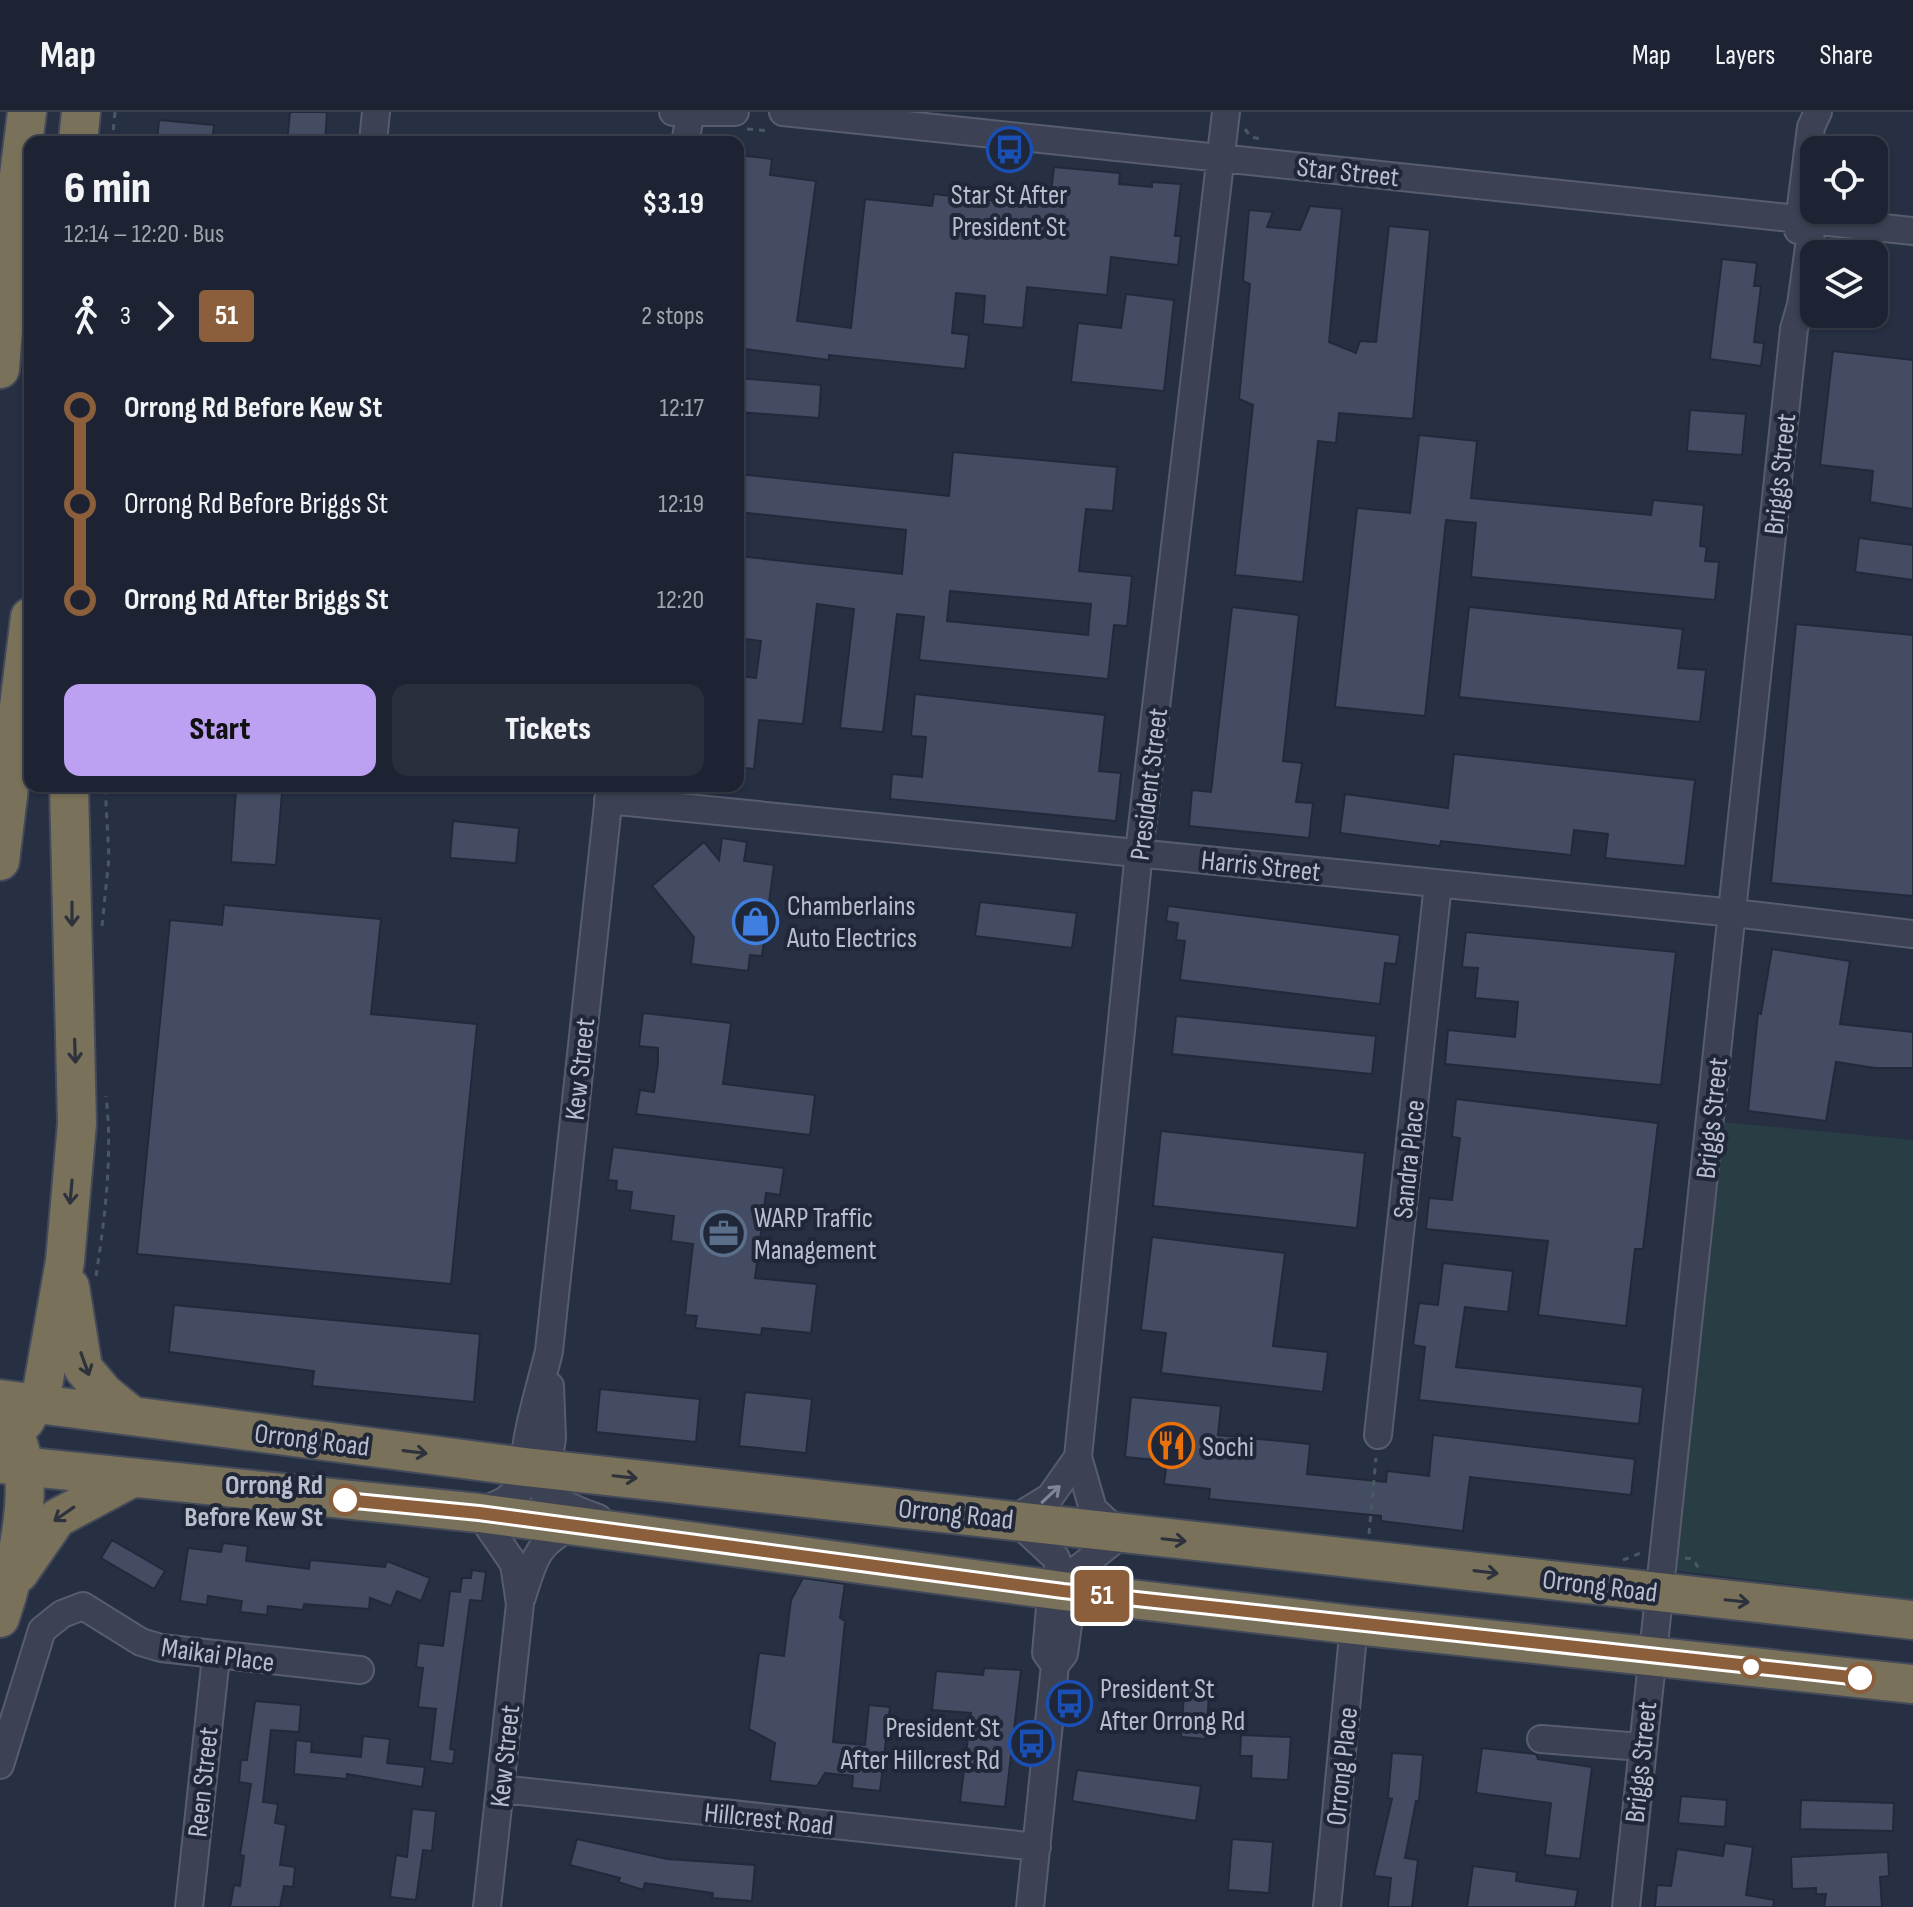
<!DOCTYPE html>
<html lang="en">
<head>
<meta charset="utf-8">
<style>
  :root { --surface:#1d2332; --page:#2a2f3e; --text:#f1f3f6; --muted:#a0a4ac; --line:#3b404d; --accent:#bca0f2 }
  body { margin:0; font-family:"Sofia Sans Condensed",sans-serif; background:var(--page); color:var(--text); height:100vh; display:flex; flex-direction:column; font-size:30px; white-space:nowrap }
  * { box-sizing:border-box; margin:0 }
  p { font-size:26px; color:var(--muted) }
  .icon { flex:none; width:44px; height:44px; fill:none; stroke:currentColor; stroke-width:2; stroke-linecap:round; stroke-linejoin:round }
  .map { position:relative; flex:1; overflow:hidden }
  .drawer { position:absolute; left:24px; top:24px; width:720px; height:656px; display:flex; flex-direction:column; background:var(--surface); border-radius:16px; box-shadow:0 2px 6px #0004,0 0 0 2px var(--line) }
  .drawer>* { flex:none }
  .badge { padding:0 16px; border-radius:6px; font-size:28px; line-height:52px }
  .tools { position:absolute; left:1800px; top:24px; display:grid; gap:16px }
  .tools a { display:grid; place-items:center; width:88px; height:88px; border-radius:16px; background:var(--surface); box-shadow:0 2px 6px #0004,0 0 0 2px var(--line); font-size:40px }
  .map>.badge { position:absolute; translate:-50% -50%; box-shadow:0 0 0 4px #fff }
  .legs { display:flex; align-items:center; gap:12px; height:88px; padding:0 40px; font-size:26px }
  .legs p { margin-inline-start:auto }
  .headline { display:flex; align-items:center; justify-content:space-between; height:136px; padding:0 40px }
  h1 { font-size:44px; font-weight:800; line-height:60px }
  .action { display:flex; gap:16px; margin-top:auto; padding:16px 40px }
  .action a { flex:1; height:92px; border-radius:16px; background:var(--accent); color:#111; font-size:32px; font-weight:800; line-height:92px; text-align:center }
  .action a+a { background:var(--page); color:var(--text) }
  ul { padding:0 40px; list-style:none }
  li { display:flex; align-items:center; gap:28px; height:96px; font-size:30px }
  li i { display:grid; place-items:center; width:12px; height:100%; margin:0 10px; background:currentColor }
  li i::after { content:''; width:20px; height:20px; margin:-10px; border:6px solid; border-radius:50%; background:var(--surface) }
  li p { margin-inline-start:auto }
  li:first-child i { background:linear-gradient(#0000 50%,currentColor 0) }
  li:last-child i { background:linear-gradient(currentColor 50%,#0000 0) }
  header { display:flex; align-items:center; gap:48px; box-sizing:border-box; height:112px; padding:0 40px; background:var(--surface); border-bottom:2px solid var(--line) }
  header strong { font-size:38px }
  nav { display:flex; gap:44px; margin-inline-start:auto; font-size:28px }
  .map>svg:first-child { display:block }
  .green { fill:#293d44 }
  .building { fill:#444c63; stroke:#22293a; stroke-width:2; fill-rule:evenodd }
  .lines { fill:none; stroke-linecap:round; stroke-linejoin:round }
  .minor-casing { stroke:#575d6d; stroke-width:30 }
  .highway-casing { stroke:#434a5a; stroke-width:42 }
  .path { stroke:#485a61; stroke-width:3; stroke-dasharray:6 6; stroke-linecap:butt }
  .minor { stroke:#3c4253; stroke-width:26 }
  .highway { stroke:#797159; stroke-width:38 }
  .oneway { stroke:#2d323d }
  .oneway2 { stroke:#818696 }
  .line-1-casing { stroke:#fff; stroke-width:18 }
  .line-1 { stroke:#8b5e3c; stroke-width:12 }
  .stop-1-dot { fill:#fff; stroke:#8b5e3c; stroke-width:4 }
  .labels { text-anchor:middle; stroke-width:8; stroke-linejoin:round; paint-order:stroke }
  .street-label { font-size:28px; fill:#b9becd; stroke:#202738 }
  .poi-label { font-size:28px; fill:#b9becd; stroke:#202738; text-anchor:start }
  .stop-label { font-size:28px; font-weight:bold; fill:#b9becd; stroke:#202738; text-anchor:end }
</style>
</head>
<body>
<header>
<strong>Map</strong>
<nav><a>Map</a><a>Layers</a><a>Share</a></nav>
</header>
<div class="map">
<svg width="1913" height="1795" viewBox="0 0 1913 1795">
  <rect width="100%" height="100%" fill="#272f43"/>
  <path class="green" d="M1721,1010L1913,1028V1487L1671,1458Z"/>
  <path class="building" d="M290,0H327L325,30H287Z
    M159,8L214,13L212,30H157Z
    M738,43L772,47L770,63L816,69L797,209L851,216L865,87L932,94L934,82L995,89L996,84L1050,89L1054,55L1120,61L1119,72L1152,75V70L1181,72L1175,124H1181L1178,153L1111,145L1107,183L1027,175L1023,216L983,212L985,184L956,181L952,221L969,223L965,257L829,243V248L738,236Z
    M1310,94L1342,97L1329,230L1356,241L1360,229L1376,230L1389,114L1430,118L1413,307L1339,301L1336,331L1318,329L1303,470L1235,463L1253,293L1239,287L1250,172L1243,169L1249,98L1273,100L1267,115L1300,118Z
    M1722,147L1757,151L1754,174H1761L1754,230L1764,231L1761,254L1710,247Z
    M1126,182L1174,188L1164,279L1071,270L1078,211L1121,216Z
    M1833,239L1913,248V397L1870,390L1873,359L1820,353Z
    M738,266L821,273L819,306L738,300Z
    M1690,298L1746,302L1742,343L1687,339Z
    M1419,323L1477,329L1471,386L1651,403L1653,388L1704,393L1700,434L1707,435L1705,449L1719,450L1715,488L1471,465L1476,411L1446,408L1425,604L1335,595L1357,396L1410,401Z
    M953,340L1117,355L1113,399L1086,397L1079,459L1132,464L1127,514L1114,513L1108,567L919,548L924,505L897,502L883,620L840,616L854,497L817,492L803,612L759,608L754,657L738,655V564L756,566L761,529L738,526V444L902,462L906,418L738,400V362L949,384ZM950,479L1091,492L1088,523L947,509Z
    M1859,426L1913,433V468L1855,460Z
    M1232,495L1299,503L1283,649L1302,651L1296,690L1313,691L1309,726L1189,714L1192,678L1211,680Z
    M1469,495L1683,517L1678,556L1706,558L1700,610L1459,585Z
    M1796,512L1913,523V784L1771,771Z
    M915,582L1105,603L1099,659L1121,661L1116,709L890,687L892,662L922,665L926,625L911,624Z
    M1454,642L1695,668L1685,754L1605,746L1608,722L1574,718L1571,743L1441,729L1440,734L1340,721L1345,682L1448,696Z
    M236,677L282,681L276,753L231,750Z
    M453,709L519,716L516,751L450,746Z
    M722,726L747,730L744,749L774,753L762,844L750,843L748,859L691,852L694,825L652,774L704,730L719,748Z
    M980,790L1077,801L1072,836L975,824Z
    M224,793L381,807L371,902L477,912L451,1172L137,1142L170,808L222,813Z
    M1168,794L1400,823L1396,852L1385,851L1380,892L1180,868L1185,829L1176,828L1178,811L1166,809Z
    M1466,820L1676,840L1661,973L1445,952L1448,918L1515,925L1518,890L1475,886L1478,856L1462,855Z
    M1772,837L1850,849L1840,912L1913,920V956H1875L1836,950L1826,1009L1748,999L1758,901L1761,902Z
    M643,901L731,911L723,972L815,983L810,1023L636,1002L640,978L654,980L658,951V936L639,934Z
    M1176,904L1376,924L1372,962L1172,942Z
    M1456,987L1658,1011L1643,1137H1635L1626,1214L1538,1203L1548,1129L1426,1117L1429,1086L1452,1088L1460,1026L1452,1025Z
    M1161,1019L1365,1041L1357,1116L1153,1094Z
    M613,1035L784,1056L780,1083L766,1081L755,1166L817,1172L811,1221L762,1216L761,1223L695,1216L697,1204L685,1203L693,1132L671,1129L674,1104L630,1098L632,1080L616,1078L617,1069L608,1068Z
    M1152,1125L1285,1141L1273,1234L1328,1240L1323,1280L1161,1261L1166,1221L1141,1218Z
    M1443,1151L1513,1159L1508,1200L1465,1195L1456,1255L1643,1275L1639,1312L1419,1288L1425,1235L1413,1233L1419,1191L1438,1193Z
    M174,1193L480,1222L474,1290L312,1274L314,1259L169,1240Z
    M600,1277L700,1287L696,1330L596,1320Z
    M745,1280L812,1287L806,1341L739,1334Z
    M1131,1285L1221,1294L1218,1323L1310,1332L1307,1362L1386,1370L1387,1359L1429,1364L1433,1323L1635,1347L1631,1383L1470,1365L1463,1419L1381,1409V1404L1209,1387L1210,1377L1164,1372L1167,1349L1125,1345Z
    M112,1428L165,1459L154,1477L101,1446Z
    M223,1431L248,1434L246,1449L309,1457L310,1448L385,1455L387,1449L430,1466L421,1489L397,1479L391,1494L370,1486L369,1497L304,1492L303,1498L268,1494L267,1503L240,1500L242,1489L208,1484L207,1493L180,1489L188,1436L221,1440Z
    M472,1458L486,1460L482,1489L470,1488L450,1637L455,1638L453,1652L430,1649L436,1597L418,1595L423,1556L416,1555L419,1531L443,1534L450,1479L460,1480L462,1466H471Z
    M803,1466L845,1472L840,1506L845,1509L833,1630L865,1633L869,1593L890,1595L880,1679L852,1676L853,1664L825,1661L817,1674L770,1669L775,1631L749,1617L759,1541L784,1544L791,1488Z
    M984,1556L1021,1558L1005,1695L960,1690L971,1601L932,1598L936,1559L983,1563Z
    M1185,1567L1210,1569L1206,1627L1181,1625Z
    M255,1589L301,1593L299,1620L271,1618L263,1690L278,1692L275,1711L286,1713L280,1753L295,1755L293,1775L284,1774L280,1795H230L234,1773L240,1774L244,1744L240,1743L251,1672L239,1670L241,1648H247Z
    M1241,1623L1291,1625L1288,1668L1251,1666L1252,1644H1240Z
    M363,1624L390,1627L387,1651L425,1655L422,1675L347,1662V1667L294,1662L296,1628L312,1630L311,1640L361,1645Z
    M1482,1636L1536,1642L1538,1647L1592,1655L1580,1747L1545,1743L1551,1691L1476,1681Z
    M1392,1641L1423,1643L1419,1689H1416L1405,1746L1418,1748L1412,1795H1388L1391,1766L1374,1764L1392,1687L1388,1686Z
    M1077,1658L1201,1674L1196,1709L1072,1689Z
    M1681,1684L1727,1688L1725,1715L1678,1711Z
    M1801,1688L1894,1691L1893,1719L1800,1717Z
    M412,1697L436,1699L432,1739L423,1738L416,1788L390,1785L396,1743L407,1745Z
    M577,1727L667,1747L755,1753L752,1789L712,1786L713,1781L645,1771L643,1778L618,1770L620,1766L570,1753Z
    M1232,1727L1273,1730L1269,1781L1228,1778Z
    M1725,1731L1753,1735L1746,1783L1774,1788L1773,1795H1655L1657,1773L1671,1774L1677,1737L1723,1744Z
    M1888,1740L1889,1764L1880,1765L1882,1795H1824L1826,1782H1816V1776L1792,1777L1791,1745Z
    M1473,1754L1517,1760L1516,1769L1578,1778L1575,1795H1467Z"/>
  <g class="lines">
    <defs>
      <path id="minor" d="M673,0H735
        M783,0L1913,119
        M373,30L376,0
        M685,30L691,0
        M1798,118L1811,15L1818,0
        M608,688L1734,801L1913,822
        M1378,1323L1438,772
        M598,1406C575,1398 535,1382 526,1357C520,1338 544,1262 549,1239L610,674
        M522,1485C534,1448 536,1432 572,1414
        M1055,1553L1046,1541L1050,1496L1074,1460L1121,1423L1093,1397L1078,1345
        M1541,1627L1641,1635
        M0,1653L42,1518L62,1502L83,1494L141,1530L161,1536L360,1558
        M501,1677L1037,1735
        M189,1795L216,1545
        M487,1795L520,1492L514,1452L479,1401L504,1389L547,1357L552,1326L550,1274
        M1030,1795L1055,1553L1064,1542L1070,1498L1060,1459L1056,1446L1014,1407L1050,1385L1078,1345L1139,740L1226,0
        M1327,1795L1354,1513
        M1626,1795L1794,217L1801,193L1814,98"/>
      <path id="highway" d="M78,30L81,0
        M0,257L9,143L27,0
        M0,749L30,505
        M70,1175L83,1256L104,1281L131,1303
        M0,1287L525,1355L1913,1508
        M0,1331L25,1309L42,1279L65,1149L77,1011L69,674
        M0,1352L479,1401L1063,1479L1354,1513L1913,1572
        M19,1461L57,1406L132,1366
        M0,1506C16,1459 35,1378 18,1331"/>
    </defs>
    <use href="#minor" class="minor-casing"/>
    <use href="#highway" class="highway-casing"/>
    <path class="path" d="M747,17L771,19
      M1245,17L1251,25L1261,27
      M112,30L115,0
      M102,814L109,745L105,674
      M96,1164C105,1105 113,1043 106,984
      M1369,1422L1376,1346
      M1685,1446L1693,1447L1699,1457
      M1623,1448L1641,1441"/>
    <use href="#minor" class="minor"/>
    <use href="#highway" class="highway"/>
  </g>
  <defs><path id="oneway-shaft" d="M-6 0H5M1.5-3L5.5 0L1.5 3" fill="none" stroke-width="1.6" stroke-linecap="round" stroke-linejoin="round" transform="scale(2)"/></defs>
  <g class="oneway">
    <use href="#oneway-shaft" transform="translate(72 802) rotate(90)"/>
    <use href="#oneway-shaft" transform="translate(75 939) rotate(88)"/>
    <use href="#oneway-shaft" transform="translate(71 1080) rotate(95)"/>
    <use href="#oneway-shaft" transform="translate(85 1252) rotate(70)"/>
    <use href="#oneway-shaft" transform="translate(415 1340) rotate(7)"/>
    <use href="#oneway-shaft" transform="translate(625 1365) rotate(6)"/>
    <use href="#oneway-shaft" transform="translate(64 1402) rotate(145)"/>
    <use href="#oneway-shaft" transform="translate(1174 1428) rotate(6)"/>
    <use href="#oneway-shaft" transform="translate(1486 1460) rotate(7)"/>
    <use href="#oneway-shaft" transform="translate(1737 1489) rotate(6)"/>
  </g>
  <use class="oneway2" href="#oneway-shaft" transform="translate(1051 1382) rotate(-43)"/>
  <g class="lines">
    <defs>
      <path id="line-1" d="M345,1388L479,1401L1063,1479L1860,1566"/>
    </defs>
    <use href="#line-1" class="line-1-casing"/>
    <use href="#line-1" class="line-1"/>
  </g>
  <defs>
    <symbol id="bus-ring" viewBox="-11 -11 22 22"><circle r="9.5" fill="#202738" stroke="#1a4fb4" stroke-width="1.5"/><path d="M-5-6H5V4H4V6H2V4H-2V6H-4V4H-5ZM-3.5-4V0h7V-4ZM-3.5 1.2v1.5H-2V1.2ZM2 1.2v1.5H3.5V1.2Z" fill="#1a4fb4"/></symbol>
    <symbol id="shop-ring" viewBox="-11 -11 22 22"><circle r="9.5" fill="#202738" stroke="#3f7fe0" stroke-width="1.5"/><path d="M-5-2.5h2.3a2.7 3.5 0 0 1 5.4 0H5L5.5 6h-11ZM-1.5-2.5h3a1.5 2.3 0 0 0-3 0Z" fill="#3f7fe0"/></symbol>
    <symbol id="office-ring" viewBox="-11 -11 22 22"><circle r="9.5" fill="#202738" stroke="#5c6f8a" stroke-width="1.5"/><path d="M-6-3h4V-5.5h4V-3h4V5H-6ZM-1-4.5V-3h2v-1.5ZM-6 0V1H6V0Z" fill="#5c6f8a"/></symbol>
    <symbol id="restaurant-ring" viewBox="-11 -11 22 22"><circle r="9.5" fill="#202738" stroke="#e8710a" stroke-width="1.5"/><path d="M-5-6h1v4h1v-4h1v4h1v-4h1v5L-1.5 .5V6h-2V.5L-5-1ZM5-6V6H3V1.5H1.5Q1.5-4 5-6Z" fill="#e8710a"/></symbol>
  </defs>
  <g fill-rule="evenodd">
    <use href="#bus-ring" x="984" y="12" width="51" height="51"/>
    <use href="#shop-ring" x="730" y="784" width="51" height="51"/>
    <use href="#office-ring" x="698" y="1096" width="51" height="51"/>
    <use href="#restaurant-ring" x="1146" y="1308" width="51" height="51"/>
    <use href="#bus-ring" x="1044" y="1566" width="51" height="51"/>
    <use href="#bus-ring" x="1006" y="1606" width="51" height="51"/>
  </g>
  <g class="stop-1-dot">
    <circle cx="345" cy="1388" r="14"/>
    <circle cx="1751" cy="1555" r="10"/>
    <circle cx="1860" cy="1566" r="14"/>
  </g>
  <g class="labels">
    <g class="street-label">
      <text transform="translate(1348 59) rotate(6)" y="10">Star Street</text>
      <text transform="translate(1779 362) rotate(-84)" y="10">Briggs Street</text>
      <text transform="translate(1148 672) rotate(-83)" y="10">President Street</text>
      <text transform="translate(1261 753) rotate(6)" y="10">Harris Street</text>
      <text transform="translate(579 957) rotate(-84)" y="10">Kew Street</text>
      <text transform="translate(1711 1006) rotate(-84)" y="10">Briggs Street</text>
      <text transform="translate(1408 1047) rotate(-84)" y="10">Sandra Place</text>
      <text transform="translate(312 1327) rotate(7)" y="10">Orrong Road</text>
      <text transform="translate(956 1401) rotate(6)" y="10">Orrong Road</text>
      <text transform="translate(1600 1473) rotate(7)" y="10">Orrong Road</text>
      <text transform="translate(218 1542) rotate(8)" y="10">Maikai Place</text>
      <text transform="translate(504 1644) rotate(-84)" y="10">Kew Street</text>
      <text transform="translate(1640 1650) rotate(-84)" y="10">Briggs Street</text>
      <text transform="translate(1341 1654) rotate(-84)" y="10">Orrong Place</text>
      <text transform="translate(202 1670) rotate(-84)" y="10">Reen Street</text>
      <text transform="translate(769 1706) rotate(6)" y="10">Hillcrest Road</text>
    </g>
    <g class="poi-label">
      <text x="1009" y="92" text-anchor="middle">Star St After<tspan x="1009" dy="32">President St</tspan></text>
      <text x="787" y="803">Chamberlains<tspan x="787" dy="32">Auto Electrics</tspan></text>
      <text x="754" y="1115">WARP Traffic<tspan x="754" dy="32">Management</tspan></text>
      <text x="1202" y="1344">Sochi</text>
      <text x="1100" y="1586">President St<tspan x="1100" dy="32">After Orrong Rd</tspan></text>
      <text x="1000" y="1625" text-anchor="end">President St<tspan x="1000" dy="32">After Hillcrest Rd</tspan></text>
    </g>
    <g class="stop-label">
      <text x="323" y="1382">Orrong Rd<tspan x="323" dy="32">Before Kew St</tspan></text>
    </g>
  </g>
</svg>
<div class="tools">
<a><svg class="icon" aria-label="locate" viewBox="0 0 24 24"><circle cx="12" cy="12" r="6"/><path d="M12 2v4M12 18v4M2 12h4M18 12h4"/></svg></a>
<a><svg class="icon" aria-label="layers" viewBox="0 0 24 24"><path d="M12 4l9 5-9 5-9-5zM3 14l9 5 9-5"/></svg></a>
</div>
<b class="badge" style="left:1102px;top:1484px;background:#8b5e3c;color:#fff">51</b>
<section class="drawer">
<div class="headline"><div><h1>6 min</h1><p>12:14 – 12:20 · Bus</p></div><b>$3.19</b></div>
<div class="legs"><svg class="icon" aria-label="walk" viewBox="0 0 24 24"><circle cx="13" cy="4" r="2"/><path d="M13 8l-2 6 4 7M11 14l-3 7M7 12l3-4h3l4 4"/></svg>3<svg class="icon" aria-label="forward" viewBox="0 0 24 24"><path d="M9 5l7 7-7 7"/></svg><b class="badge" style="background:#8b5e3c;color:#fff">51</b><p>2 stops</p></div>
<ul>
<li><i style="color:#8b5e3c"></i><b>Orrong Rd Before Kew St</b><p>12:17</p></li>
<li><i style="color:#8b5e3c"></i><span>Orrong Rd Before Briggs St</span><p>12:19</p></li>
<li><i style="color:#8b5e3c"></i><b>Orrong Rd After Briggs St</b><p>12:20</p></li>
</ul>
<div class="action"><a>Start</a><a>Tickets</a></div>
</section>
</div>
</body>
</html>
